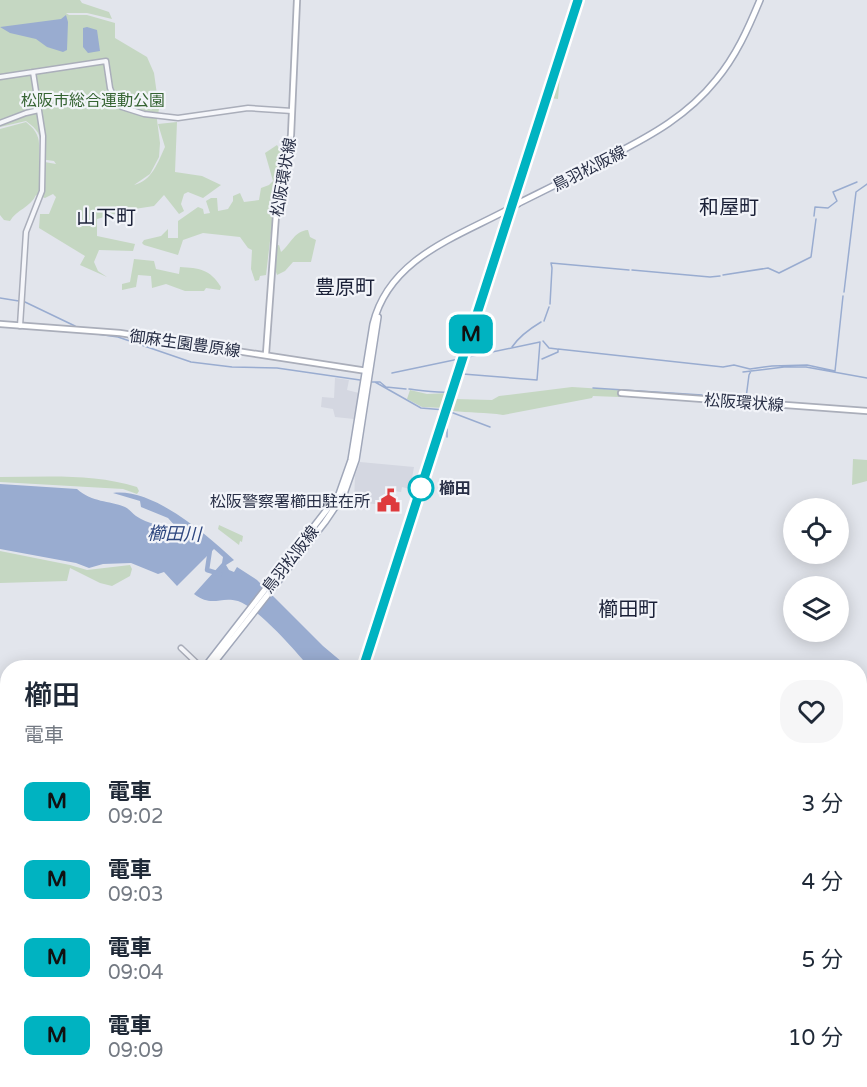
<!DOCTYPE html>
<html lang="ja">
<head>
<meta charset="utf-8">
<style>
  :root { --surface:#fff; --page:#f6f6f7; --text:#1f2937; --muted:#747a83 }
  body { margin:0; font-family:"Varela Round","Noto Sans JP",sans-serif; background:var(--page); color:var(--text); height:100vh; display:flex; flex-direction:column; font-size:22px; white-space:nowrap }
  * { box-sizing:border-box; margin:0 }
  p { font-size:20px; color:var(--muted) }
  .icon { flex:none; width:33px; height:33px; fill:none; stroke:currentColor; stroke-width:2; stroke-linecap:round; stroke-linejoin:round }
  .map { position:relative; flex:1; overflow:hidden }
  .drawer { position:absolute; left:0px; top:660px; width:867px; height:428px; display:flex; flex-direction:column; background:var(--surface); border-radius:24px 24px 0 0; box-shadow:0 3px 15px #0003 }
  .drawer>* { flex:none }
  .badge { padding:0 12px; border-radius:9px; font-size:21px; line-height:39px }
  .buttons { position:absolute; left:783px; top:498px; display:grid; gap:12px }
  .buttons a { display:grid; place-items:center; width:66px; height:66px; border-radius:50%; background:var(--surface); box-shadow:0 3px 15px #0003; font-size:30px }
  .map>.badge { position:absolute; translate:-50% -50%; box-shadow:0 0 0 3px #fff }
  .round { display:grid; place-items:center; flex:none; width:63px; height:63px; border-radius:24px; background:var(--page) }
  .head { display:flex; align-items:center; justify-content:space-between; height:102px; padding:0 24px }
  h1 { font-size:28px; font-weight:600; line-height:45px }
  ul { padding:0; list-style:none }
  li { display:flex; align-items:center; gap:18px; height:78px; padding:0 24px }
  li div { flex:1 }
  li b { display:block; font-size:22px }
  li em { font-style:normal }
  li .badge { min-width:66px; font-weight:700; text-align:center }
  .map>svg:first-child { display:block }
  .built { fill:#d4d7e1 }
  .green { fill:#c5d7c2 }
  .water { fill:#99acd0 }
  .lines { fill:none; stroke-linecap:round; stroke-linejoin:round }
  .stream { stroke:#99acd0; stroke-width:1.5 }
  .river { stroke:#99acd0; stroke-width:4.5 }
  .tertiary-casing { stroke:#aaaeba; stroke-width:7 }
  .secondary-casing { stroke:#aaaeba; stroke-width:8 }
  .primary-casing { stroke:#a0a7b9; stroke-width:8 }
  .tertiary { stroke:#f5f6fa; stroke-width:4 }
  .secondary { stroke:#fff; stroke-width:4.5 }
  .primary { stroke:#fff; stroke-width:5 }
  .rail { stroke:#798198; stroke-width:1.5; stroke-dasharray:3 6; stroke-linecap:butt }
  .primary-bridge-casing { stroke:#a0a7b9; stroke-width:8; stroke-linecap:butt }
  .primary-bridge { stroke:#fff; stroke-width:5 }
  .line-casing { stroke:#fff; stroke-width:14 }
  .line { stroke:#00b3c1; stroke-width:9 }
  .stop-dot { fill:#fff; stroke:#00b3c1; stroke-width:3 }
  .labels { text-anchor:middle; stroke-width:4.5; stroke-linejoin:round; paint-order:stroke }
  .park-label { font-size:16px; fill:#366433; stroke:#f2f4f9 }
  .street-label { font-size:16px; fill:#282f46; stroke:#f2f4f9 }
  .stop-label { font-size:16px; font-weight:bold; fill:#282f46; stroke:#f2f4f9; text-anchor:start }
  .poi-label { font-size:16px; fill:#282f46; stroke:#f2f4f9; text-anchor:end }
  .water-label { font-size:18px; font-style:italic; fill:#2d467f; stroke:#f2f4f9 }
  .quarter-label { font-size:20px; fill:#1a2037; stroke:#f2f4f9 }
</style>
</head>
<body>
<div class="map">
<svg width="867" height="1087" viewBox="0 0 867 1087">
  <rect width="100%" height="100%" fill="#e2e5ec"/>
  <path class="built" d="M335,378L349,380L347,390L359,393L354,419L335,417L333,409L321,407L322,397L334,398Z
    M360,462L414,467L410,489L402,487L401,492L392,491V494L385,496V505L354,502L355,475Z
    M0,732H7V772L0,771Z"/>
  <path class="green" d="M0,0H80L82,3L109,12L112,19L87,13H66L69,15H87L115,23V38L147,57L154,73L159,109L157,120L160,143L159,157L150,174L134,185C152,181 158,162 165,147L158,124L177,122L175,172L202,176L221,185L203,198L188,192L184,194L181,204L184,211L179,214L164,195L154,206L128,210L97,219V236L135,244L133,251L99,250L94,262L98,271L107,277L80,265L85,256L39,228L40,214H49L56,197L53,194L45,198L36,195C31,207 16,210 10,221L4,220L0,215V129L26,122C42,135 39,142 39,161L56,164L54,161L40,159C41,140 43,133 26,121L0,127Z
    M561,62L558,99L550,98Z
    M277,145L281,152L286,153L274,207L266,275L260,276L259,280L255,281L251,269L252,250L248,248L240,237L203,233L183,240L178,255L144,245L142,243L144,240L161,236L168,229V238H178V221L198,207L203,209L204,214L210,213L206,201L211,198H217L218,211L228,209L233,201V196L240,193L244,202L259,200L261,188L269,185L273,181L265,153Z
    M308,230L310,237L316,240L311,262H293L285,271L277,275L275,269V246L279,245L281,252C291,244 294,231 308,230Z
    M134,259L154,261L156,269L179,274L180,267C199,268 210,269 221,287L220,290L206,288L204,291H185L166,284L152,288L151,276L138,275L136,287L122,290V284L130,282Z
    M572,387L620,390L619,397L593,396L592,398L503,415C486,412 469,413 452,411L455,399L492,400L499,396Z
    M410,390L427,394L449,393L445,408L422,407L407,399Z
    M853,459L867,460V481L852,485Z
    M0,477C46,477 93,473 137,487L139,491L137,494L123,489L0,482Z
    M219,525L243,536L242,542L240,541L239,545L218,529Z
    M0,551L70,565L87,570L130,565L132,569L130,576L112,586L100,583L70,568L67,581L0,583Z
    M860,863L867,866V884L860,887Z"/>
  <path class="water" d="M66,15L68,22L67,50L63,52L47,47L36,39L10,33L0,27L61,19Z
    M87,27L97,30L100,51L88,53L83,47V28Z
    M0,484L77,489C93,503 108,500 125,507C129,509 132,513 136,516C148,524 161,526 176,527L168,518L141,507L140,501L113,493C153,488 206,534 234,560L226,565L229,570L234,572L237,567L257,580L323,646L348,667H309C295,650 258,608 238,601C219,596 213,608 194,594L222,563L223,557L214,549L177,586L164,572L158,574L131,563L103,564L89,568L76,563L0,549Z
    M867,886V977L860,981V888Z"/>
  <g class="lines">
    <path class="stream" d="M814,216L815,207L828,208L837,201L833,192L857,182
      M632,270L710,277L720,276
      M723,275L768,268L779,273L811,257L816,219
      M844,292L856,192L867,184
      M0,298L25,302L75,326
      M550,304L552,268L551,263L629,270
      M544,321L549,307
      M90,333L118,337L191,362L232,367L277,368L360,380
      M543,341L549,348L557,349
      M512,347C518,338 531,328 541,322
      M542,359L558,352V349L723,367L734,365L750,369L772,366L807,365L835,371L843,296
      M743,372L784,367H806L867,378
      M392,373L540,342L537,380L463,374L458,391H455
      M372,382H380L386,387L406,389
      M375,382L421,408L445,410
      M593,388L702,395
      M409,389C424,391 435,393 451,392
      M707,396L746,398L749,375L751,371
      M448,411L490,427
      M447,437V429
      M0,859L8,860
      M860,1059L867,1056
      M486,1080L492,1087
      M776,1087L797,1080"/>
    <path class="river" d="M210,550L207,570L220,574"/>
    <defs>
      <path id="tertiary" d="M0,77L106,61L110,88L115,101L122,107L144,114L178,118L248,108L292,111
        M0,123L26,113L39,110
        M20,326L26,232L42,191L43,136L33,72
        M181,648L202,668
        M0,997L8,998
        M297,1080L304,1087"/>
      <path id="secondary" d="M0,324L120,333L367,371
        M266,354L276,215L291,135L297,0
        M621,393L867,411
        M0,730H8
        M860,994L867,991
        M189,1087L190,1080"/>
      <path id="primary" d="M519,203C551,187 582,172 613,155C652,135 688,115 716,80C736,56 748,29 760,0
        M204,668L339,494L351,460L373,324C389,259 454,238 507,210
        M210,668L325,522L344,494L356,460L378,317
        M0,1022L8,1003"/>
    </defs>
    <use href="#tertiary" class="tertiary-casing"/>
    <use href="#secondary" class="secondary-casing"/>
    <use href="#primary" class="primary-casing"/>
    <use href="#tertiary" class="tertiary"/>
    <use href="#secondary" class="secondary"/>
    <use href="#primary" class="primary"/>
    <path class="rail" d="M363,668L578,0
      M230,1087L232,1080"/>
    <defs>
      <path id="primary-bridge" d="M507,210L519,203"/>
    </defs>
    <use href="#primary-bridge" class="primary-bridge-casing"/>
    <use href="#primary-bridge" class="primary-bridge"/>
  </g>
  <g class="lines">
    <defs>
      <path id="line" d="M363,668L578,0"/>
    </defs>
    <use href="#line" class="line-casing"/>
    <use href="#line" class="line"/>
  </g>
  <defs>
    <symbol id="civic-bare" viewBox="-9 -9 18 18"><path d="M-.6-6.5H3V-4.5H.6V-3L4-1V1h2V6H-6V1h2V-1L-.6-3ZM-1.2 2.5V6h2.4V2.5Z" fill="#de3a3d" stroke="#f2f4f9" stroke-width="2.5" paint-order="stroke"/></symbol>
  </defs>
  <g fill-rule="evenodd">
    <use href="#civic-bare" x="372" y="484" width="33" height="33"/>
  </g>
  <circle class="stop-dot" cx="421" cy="488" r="12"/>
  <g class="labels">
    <g class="park-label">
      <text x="93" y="106">松阪市総合運動公園</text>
    </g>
    <g class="street-label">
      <text transform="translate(589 168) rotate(-27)" y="6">鳥羽松阪線</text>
      <text transform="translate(283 177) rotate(-80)" y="6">松阪環状線</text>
      <text transform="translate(185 343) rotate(8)" y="6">御麻生園豊原線</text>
      <text transform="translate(744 402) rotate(4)" y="6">松阪環状線</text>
      <text transform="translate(290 559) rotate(-52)" y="6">鳥羽松阪線</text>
    </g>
    <g class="stop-label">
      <text x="439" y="494">櫛田</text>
    </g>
    <g class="poi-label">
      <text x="370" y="507">松阪警察署櫛田駐在所</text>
    </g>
    <g class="water-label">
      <text transform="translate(174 534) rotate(1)" y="6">櫛田川</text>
    </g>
    <g class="quarter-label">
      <text x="729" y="214">和屋町</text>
      <text x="106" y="224">山下町</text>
      <text x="345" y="294">豊原町</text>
      <text x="628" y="616">櫛田町</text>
    </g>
  </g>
</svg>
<div class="buttons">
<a><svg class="icon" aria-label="locate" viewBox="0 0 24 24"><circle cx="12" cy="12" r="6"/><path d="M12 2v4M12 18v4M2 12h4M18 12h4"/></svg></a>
<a><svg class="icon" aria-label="layers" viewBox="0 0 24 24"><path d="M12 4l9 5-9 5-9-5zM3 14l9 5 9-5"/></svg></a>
</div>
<b class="badge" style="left:471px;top:334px;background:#00b3c1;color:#111">M</b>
<section class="drawer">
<div class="head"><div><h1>櫛田</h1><p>電車</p></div><a class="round"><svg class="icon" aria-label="heart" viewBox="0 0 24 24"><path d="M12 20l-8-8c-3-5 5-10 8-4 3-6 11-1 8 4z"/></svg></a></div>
<ul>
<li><span class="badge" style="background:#00b3c1;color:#111">M</span><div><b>電車</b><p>09:02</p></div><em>3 分</em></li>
<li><span class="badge" style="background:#00b3c1;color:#111">M</span><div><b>電車</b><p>09:03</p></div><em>4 分</em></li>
<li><span class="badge" style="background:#00b3c1;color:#111">M</span><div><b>電車</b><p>09:04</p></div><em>5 分</em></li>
<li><span class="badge" style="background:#00b3c1;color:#111">M</span><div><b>電車</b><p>09:09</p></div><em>10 分</em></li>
</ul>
</section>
</div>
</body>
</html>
